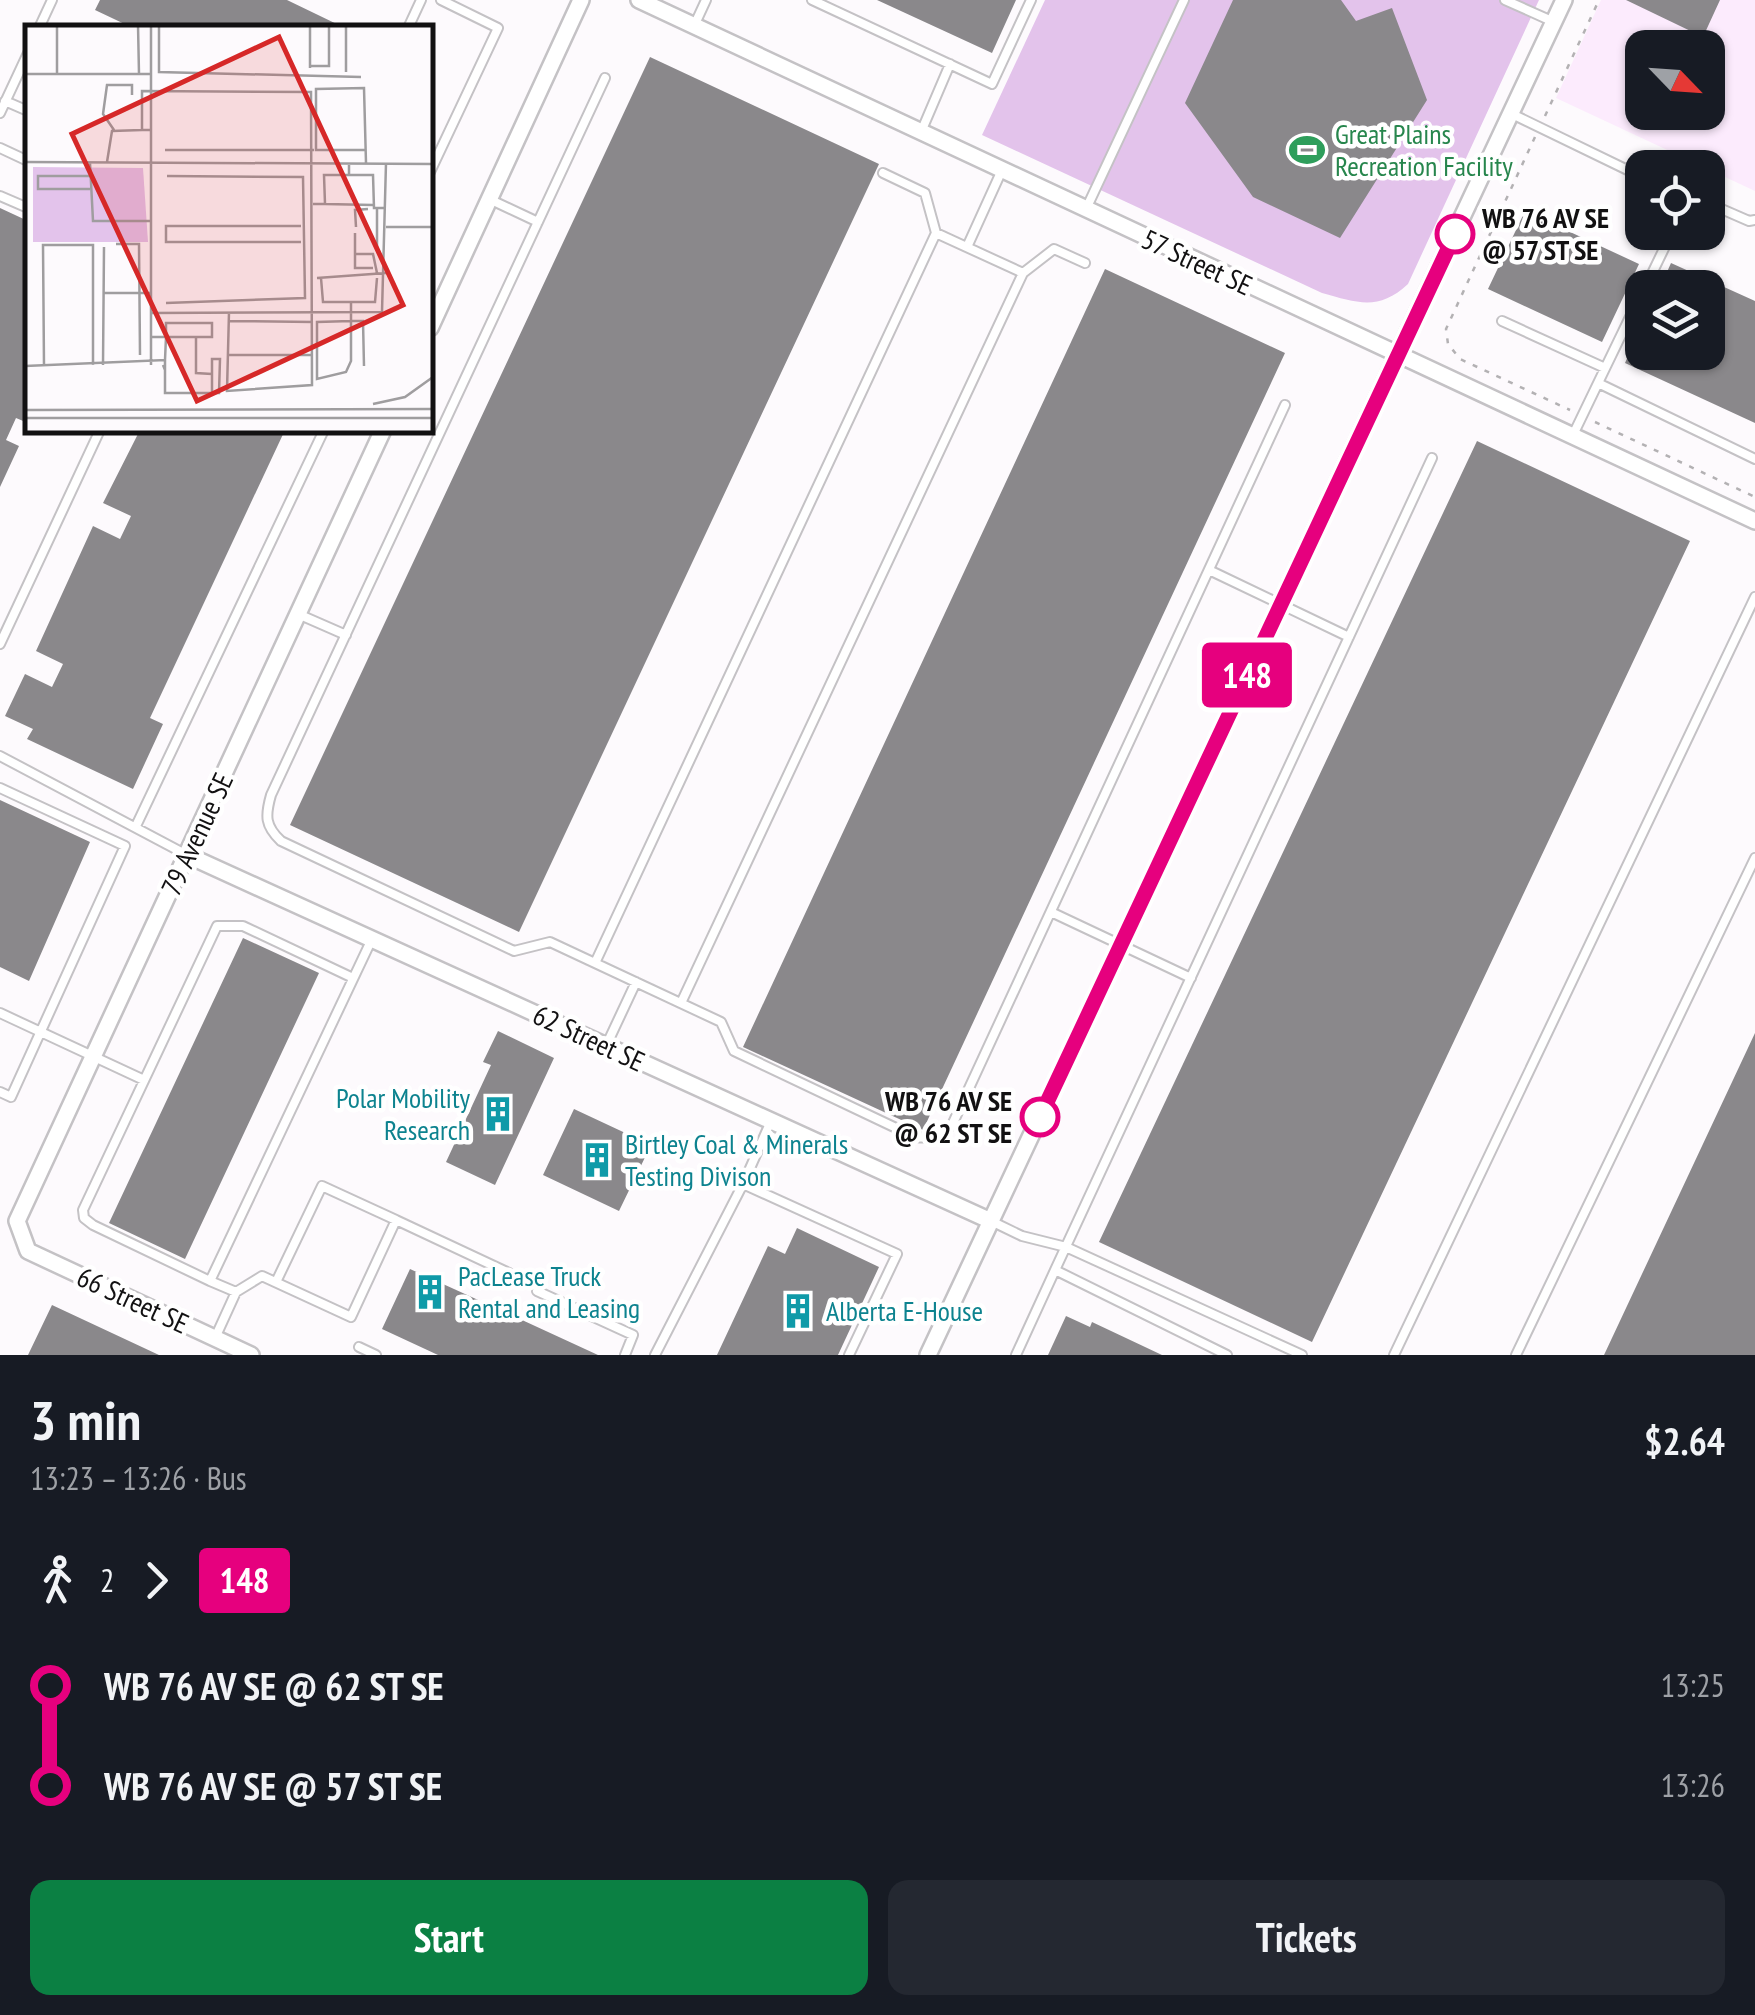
<!DOCTYPE html>
<html lang="en">
<head>
<meta charset="utf-8">
<style>
  :root { --surface:#171b24; --page:#242831; --text:#f1f3f6; --muted:#9ea1a6; --accent:#0b8043 }
  body { margin:0; font-family:"PT Sans Narrow",sans-serif; background:var(--page); color:var(--text); height:100vh; display:flex; flex-direction:column; font-size:38px; white-space:nowrap }
  * { box-sizing:border-box; margin:0 }
  p { font-size:32px; color:var(--muted) }
  .icon { flex:none; width:55px; height:55px; fill:none; stroke:currentColor; stroke-width:2; stroke-linecap:round; stroke-linejoin:round }
  .map { position:relative; height:1355px; overflow:hidden }
  .details { display:flex; flex-direction:column; background:var(--surface); flex:1 }
  .details>* { flex:none }
  .badge { padding:0 20px; border-radius:8px; font-size:35px; line-height:65px }
  .needle { width:65px; rotate:115deg }
  .controls { position:absolute; left:1625px; top:30px; display:grid; gap:20px }
  .controls a { display:grid; place-items:center; width:100px; height:100px; border-radius:20px; background:var(--surface); box-shadow:0 2px 8px #0004; font-size:50px }
  .map>.badge { position:absolute; translate:-50% -50%; box-shadow:0 0 0 5px #fff }
  .legs { display:flex; align-items:center; gap:15px; height:110px; padding:0 30px; font-size:32px }
  .legs p { margin-inline-start:auto }
  .overview { display:flex; align-items:center; justify-content:space-between; height:170px; padding:0 30px }
  h1 { font-size:55px; font-weight:600; line-height:75px }
  .cta { display:flex; gap:20px; margin-top:auto; padding:20px 30px }
  .cta a { flex:1; height:115px; border-radius:20px; background:var(--accent); color:#fff; font-size:40px; font-weight:600; line-height:115px; text-align:center }
  .cta a+a { background:var(--page); color:var(--text) }
  ul { padding:0 30px; list-style:none }
  li { display:flex; align-items:center; gap:35px; height:100px; font-size:38px }
  li i { display:grid; place-items:center; width:15px; height:100%; margin:0 12px; background:currentColor }
  li i::after { content:''; width:25px; height:25px; margin:-12px; border:8px solid; border-radius:50%; background:var(--surface) }
  li p { margin-inline-start:auto }
  li:first-child i { background:linear-gradient(#0000 50%,currentColor 0) }
  li:last-child i { background:linear-gradient(currentColor 50%,#0000 0) }
  .map>svg:first-child { display:block }
  .commercial { fill:#fcebfd; fill-rule:evenodd }
  .green { fill:#e3c3eb }
  .building { fill:#8a888b }
  .lines { fill:none; stroke-linecap:round; stroke-linejoin:round }
  .lane-casing { stroke:#c4c2c5; stroke-width:12 }
  .street-casing { stroke:#c4c2c5; stroke-width:20 }
  .path { stroke:#b3b1b3; stroke-width:2.5; stroke-dasharray:5 8; stroke-linecap:butt }
  .lane { stroke:#fff; stroke-width:8 }
  .street { stroke:#fff; stroke-width:15 }
  .line-1-casing { stroke:#fff; stroke-width:22 }
  .line-1 { stroke:#e6007e; stroke-width:15 }
  .stop-1-dot { fill:#fff; stroke:#e6007e; stroke-width:5 }
  .labels { text-anchor:middle; stroke-width:9; stroke-linejoin:round; paint-order:stroke }
  .leisure-label { font-size:28px; fill:#27864d; stroke:#fff; text-anchor:start }
  .stop-label { font-size:28px; font-weight:bold; fill:#121112; stroke:#fff; text-anchor:start }
  .street-label { font-size:28px; fill:#121112; stroke:#fff }
  .culture-label { font-size:28px; fill:#0d838f; stroke:#fff; text-anchor:start }
  .inset-road { fill:none; stroke:#9f9d9f; stroke-width:2.5 }
  .view { fill:#d62828; fill-opacity:0.15; stroke:#d62828; stroke-width:5 }
  .inset-edge { fill:none; stroke:#121112; stroke-width:5 }
</style>
</head>
<body>
<div class="map">
<svg width="1755" height="1355" viewBox="0 0 1755 1355">
  <rect width="100%" height="100%" fill="#fdfafd"/>
  <path class="commercial" d="M1601,0H1755V191L1556,98ZM1642,48H1708V112H1642Z"/>
  <path class="green" d="M1045,0H1539L1408,284C1379,311 1358,303 1322,293L982,135Z"/>
  <path class="building" d="M100,0H287L345,28H133L95,10Z
    M877,0H1016L992,53Z
    M1233,0H1341L1356,21L1392,8L1427,100L1340,238L1253,197L1185,103Z
    M1626,0H1720L1703,37Z
    M650,57L879,164L519,932L290,825Z
    M0,208L28,221V423L16,418L6,440L19,446L0,487Z
    M1525,211L1639,264L1602,342L1488,289Z
    M1671,263L1755,301V423L1625,363L1642,325V352H1708V288H1660Z
    M1105,269L1285,353L923,1130L743,1047Z
    M140,430H285L150,718L163,724L133,789L27,739L33,729L5,716L25,674L52,687L63,664L36,651L93,526L120,539L131,516L103,503Z
    M1477,441L1690,541L1312,1342L1099,1242Z
    M0,800L90,842L29,981L0,967Z
    M243,938L319,973L185,1259L109,1223Z
    M498,1031L554,1058L495,1185L446,1162L491,1065L483,1062Z
    M1755,1033V1355H1604Z
    M574,1109L651,1145L619,1211L543,1175Z
    M797,1228L879,1267L838,1355H717L768,1246L785,1254Z
    M410,1269L509,1314L598,1355H438L382,1329Z
    M52,1305L159,1355H28Z
    M1066,1316L1090,1327L1092,1322L1162,1355H1048Z"/>
  <g class="lines">
    <defs>
      <path id="lane" d="M812,0L992,84L1031,0
        M1505,0L1554,22
        M694,26L706,0
        M39,28L52,0
        M408,28L421,0
        M605,78L271,795C265,816 265,826 281,841L514,951L550,942L721,1022L734,1051L915,1137C932,1139 939,1137 952,1125L1285,405
        M5,101L28,111
        M0,113L28,53
        M1512,114L1642,177
        M921,132L950,64
        M0,148L28,161
        M430,172L498,28L441,0
        M883,173L925,193L936,233
        M0,196L28,208
        M489,199L538,222
        M1708,206L1710,204L1749,221L1755,220
        M1086,209L1184,0
        M967,247L1002,170
        M1023,273L1054,249L1085,263
        M1645,288L1672,232
        M1502,321L1605,368
        M1598,383L1642,292
        M1572,437L1598,383L1755,459
        M1209,570L1349,637
        M298,614L346,635
        M0,644L100,430
        M0,756L187,855
        M0,788L125,846L11,1097L0,1092
        M136,826L324,430
        M1051,912L1191,978
        M595,963L936,233L1023,273L681,1003
        M0,1013L144,1080
        M606,1046L636,982
        M771,1121L743,1184L897,1254L849,1355
        M991,1221L1022,1236L1066,1247L1302,1355
        M1055,1270L1432,458
        M210,1281L93,1225L84,1218L83,1210L217,926H243L353,978
        M276,1282L322,1186L396,1220
        M537,1291L633,1335L625,1355
        M236,1292L262,1276L351,1317L396,1220L509,1273
        M215,1338L236,1292L210,1281L371,941
        M359,1347L376,1355
        M655,1355L743,1184
        M1016,1355L1055,1270L1227,1355
        M1394,1355L1755,597
        M1516,1355L1755,858"/>
      <path id="street" d="M639,0L1755,521
        M430,328L581,0
        M187,855L991,1221
        M251,1355L28,1251L17,1221L383,430
        M928,1355L1564,0"/>
    </defs>
    <use href="#lane" class="lane-casing"/>
    <use href="#street" class="street-casing"/>
    <path class="path" d="M1545,116L1599,0
      M1535,137L1446,329L1448,344L1460,359L1570,410
      M1595,422L1755,497"/>
    <use href="#lane" class="lane"/>
    <use href="#street" class="street"/>
  </g>
  <g class="lines">
    <defs>
      <path id="line-1" d="M1040,1117L1455,234"/>
    </defs>
    <use href="#line-1" class="line-1-casing"/>
    <use href="#line-1" class="line-1"/>
  </g>
  <defs>
    <symbol id="stadium-bare" viewBox="-9 -9 18 18"><path d="M0-5a6.5 5 0 1 0 0 10a6.5 5 0 1 0 0-10ZM-3.5-1.8h7v3.6h-7Z" fill="#2e9e5b" stroke="#fff" stroke-width="2.5" paint-order="stroke"/></symbol>
    <symbol id="building-bare" viewBox="-9 -9 18 18"><path d="M-4-6H4V6H1V3H-1V6H-4ZM-2.5-4.3h1.7v1.8h-1.7ZM.8-4.3h1.7v1.8H.8ZM-2.5-1h1.7V.8h-1.7ZM.8-1h1.7V.8H.8Z" fill="#0f9aa8" stroke="#fff" stroke-width="2.5" paint-order="stroke"/></symbol>
  </defs>
  <g fill-rule="evenodd">
    <use href="#stadium-bare" x="1282" y="125" width="50" height="50"/>
    <use href="#building-bare" x="473" y="1089" width="50" height="50"/>
    <use href="#building-bare" x="572" y="1135" width="50" height="50"/>
    <use href="#building-bare" x="405" y="1267" width="50" height="50"/>
    <use href="#building-bare" x="773" y="1286" width="50" height="50"/>
  </g>
  <g class="stop-1-dot">
    <circle cx="1455" cy="234" r="18"/>
    <circle cx="1040" cy="1117" r="18"/>
  </g>
  <g class="labels">
    <g class="leisure-label">
      <text x="1335" y="144">Great Plains<tspan x="1335" dy="32">Recreation Facility</tspan></text>
    </g>
    <g class="stop-label">
      <text x="1482" y="228">WB 76 AV SE<tspan x="1482" dy="32">@ 57 ST SE</tspan></text>
      <text x="1012" y="1111" text-anchor="end">WB 76 AV SE<tspan x="1012" dy="32">@ 62 ST SE</tspan></text>
    </g>
    <g class="street-label">
      <text transform="translate(1197 262) rotate(25)" y="10">57 Street SE</text>
      <text transform="translate(197 834) rotate(-65)" y="10">79 Avenue SE</text>
      <text transform="translate(589 1038) rotate(25)" y="10">62 Street SE</text>
      <text transform="translate(133 1300) rotate(25)" y="10">66 Street SE</text>
    </g>
    <g class="culture-label">
      <text x="470" y="1108" text-anchor="end">Polar Mobility<tspan x="470" dy="32">Research</tspan></text>
      <text x="625" y="1154">Birtley Coal &amp; Minerals<tspan x="625" dy="32">Testing Divison</tspan></text>
      <text x="458" y="1286">PacLease Truck<tspan x="458" dy="32">Rental and Leasing</tspan></text>
      <text x="826" y="1321">Alberta E-House</text>
    </g>
  </g>
  <g transform="translate(25 25)">
    <rect width="408" height="408" fill="#fdfafd"/>
    <path d="M8,142L118,143L123,217H8Z" fill="#e3c3eb"/>
    <path class="inset-road" d="M113,0L114,49M134,0V47L336,52M285,0V43M321,0V47M285,41H304V0M0,49H127M32,49V0M89,105L78,89L82,60H107V70M127,105H117V66L286,67L287,360L202,366L204,287M140,125H289M341,125H291V64L339,63L341,138M0,137L408,139M82,137L87,106L117,105M65,138L68,196H127M324,138V150H348L349,183H361M65,151H13V164H65M288,179H300L299,150H324M300,179L348,180M352,183V226M331,202L330,185L343,184M361,202H408M330,208V229H348L352,248M276,217H141V201H276M91,219H114L115,330M330,229V243H348M292,253L361,248M296,253L298,277H350L352,253M79,268H127M326,277V336L321,347L292,354V297L326,296H338L339,341M141,278L280,273L278,152L142,151M126,288L357,287L361,138M203,296L288,297M141,298H187V312H141ZM126,312H141L140,335M171,312V348L187,349M202,330H287M78,340L79,222M126,340V0M0,341L140,335V345L138,340M19,341L18,220H68V340M140,345V368H194L195,334H187V368M348,379L380,372L408,352M0,385L408,384M0,393H408"/>
    <path class="view" d="M254,12L378,280L172,376L47,109Z"/>
    <rect width="408" height="408" class="inset-edge"/>
  </g>
</svg>
<div class="controls">
<a><svg class="needle" viewBox="-14 -14 28 28"><path d="M0-13l5 13h-10z" fill="#e53935"/><path d="M0 13l5-13h-10z" fill="#9ea1a6"/></svg></a>
<a><svg class="icon" aria-label="locate" viewBox="0 0 24 24"><circle cx="12" cy="12" r="6"/><path d="M12 2v4M12 18v4M2 12h4M18 12h4"/></svg></a>
<a><svg class="icon" aria-label="layers" viewBox="0 0 24 24"><path d="M12 4l9 5-9 5-9-5zM3 14l9 5 9-5"/></svg></a>
</div>
<b class="badge" style="left:1247px;top:675px;background:#e6007e;color:#fff">148</b>
</div>
<section class="details">
<div class="overview"><div><h1>3 min</h1><p>13:23 – 13:26 · Bus</p></div><b>$2.64</b></div>
<div class="legs"><svg class="icon" aria-label="walk" viewBox="0 0 24 24"><circle cx="13" cy="4" r="2"/><path d="M13 8l-2 6 4 7M11 14l-3 7M7 12l3-4h3l4 4"/></svg>2<svg class="icon" aria-label="forward" viewBox="0 0 24 24"><path d="M9 5l7 7-7 7"/></svg><b class="badge" style="background:#e6007e;color:#fff">148</b></div>
<ul>
<li><i style="color:#e6007e"></i><b>WB 76 AV SE @ 62 ST SE</b><p>13:25</p></li>
<li><i style="color:#e6007e"></i><b>WB 76 AV SE @ 57 ST SE</b><p>13:26</p></li>
</ul>
<div class="cta"><a>Start</a><a>Tickets</a></div>
</section>
</body>
</html>
